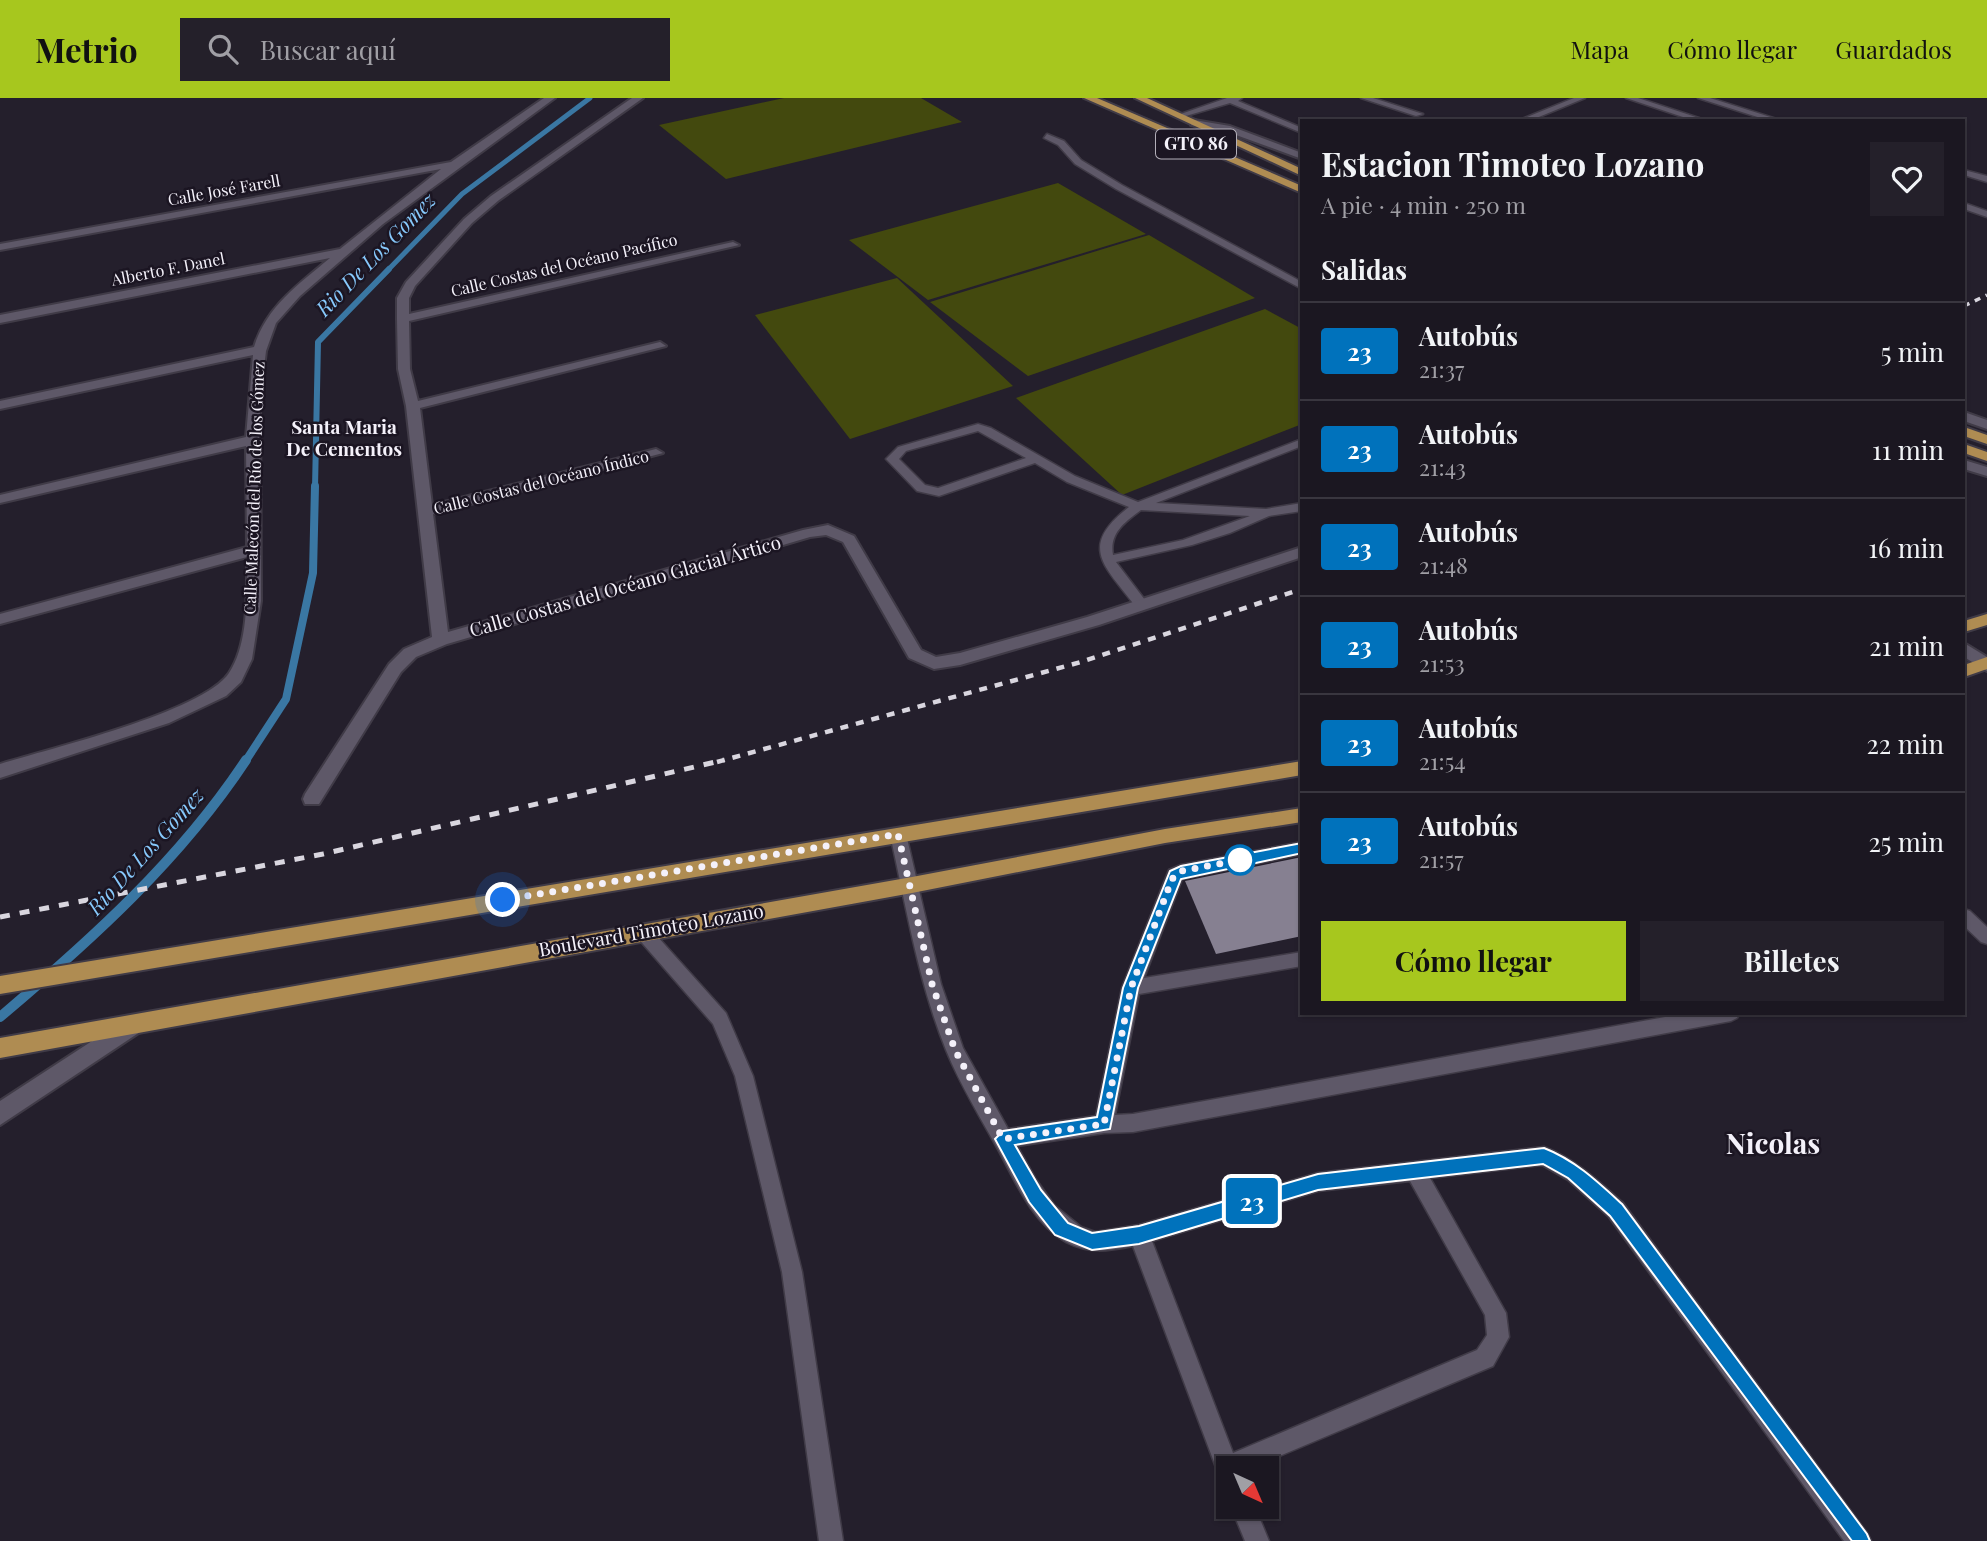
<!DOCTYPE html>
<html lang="es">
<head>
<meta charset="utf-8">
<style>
  :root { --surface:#1b1721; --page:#24202a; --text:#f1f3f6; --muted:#a09fa5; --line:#39363f; --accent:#a7c71e }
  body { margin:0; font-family:"Playfair Display",serif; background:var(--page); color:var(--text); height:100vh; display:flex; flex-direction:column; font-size:26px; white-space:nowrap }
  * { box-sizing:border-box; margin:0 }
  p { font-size:23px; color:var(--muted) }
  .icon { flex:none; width:38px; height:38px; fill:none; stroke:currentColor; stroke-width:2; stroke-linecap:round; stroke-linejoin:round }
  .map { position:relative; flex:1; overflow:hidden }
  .drawer { position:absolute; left:1300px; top:21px; width:665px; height:896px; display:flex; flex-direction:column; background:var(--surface); border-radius:0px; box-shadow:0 2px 5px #0004,0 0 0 2px var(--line) }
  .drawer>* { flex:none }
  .badge { padding:0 14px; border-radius:5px; font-size:24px; line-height:46px }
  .needle { width:46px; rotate:136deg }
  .buttons { position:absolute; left:1216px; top:1358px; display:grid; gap:14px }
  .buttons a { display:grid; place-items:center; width:63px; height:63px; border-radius:0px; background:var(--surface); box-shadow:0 2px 5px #0004,0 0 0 2px var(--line); font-size:35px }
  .you { position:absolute; width:35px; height:35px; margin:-18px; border:5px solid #fff; border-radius:50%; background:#1a73e8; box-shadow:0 0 0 10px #1a73e833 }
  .map>.badge { position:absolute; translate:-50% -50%; box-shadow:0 0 0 4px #fff }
  h2 { padding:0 21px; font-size:26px; line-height:63px }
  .round { display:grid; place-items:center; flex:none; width:74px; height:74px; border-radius:0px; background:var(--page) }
  .head { display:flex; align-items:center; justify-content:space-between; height:119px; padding:0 21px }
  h1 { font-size:33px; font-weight:700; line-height:52px }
  .action { display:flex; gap:14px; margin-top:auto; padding:14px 21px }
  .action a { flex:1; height:80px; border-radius:0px; background:var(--accent); color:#111; font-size:28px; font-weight:700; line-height:80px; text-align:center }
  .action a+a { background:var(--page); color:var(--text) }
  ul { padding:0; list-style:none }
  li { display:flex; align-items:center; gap:21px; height:98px; padding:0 21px; border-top:2px solid var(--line) }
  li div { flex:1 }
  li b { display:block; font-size:26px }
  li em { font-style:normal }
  li .badge { min-width:77px; font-weight:700; text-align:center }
  header { display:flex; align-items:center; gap:42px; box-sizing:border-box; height:98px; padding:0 35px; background:var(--accent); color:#111 }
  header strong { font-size:33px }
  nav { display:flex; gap:38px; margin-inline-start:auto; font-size:24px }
  .search { width:490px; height:63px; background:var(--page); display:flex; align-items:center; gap:18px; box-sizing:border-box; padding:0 24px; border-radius:0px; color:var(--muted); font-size:26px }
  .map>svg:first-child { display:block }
  .green { fill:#43490e }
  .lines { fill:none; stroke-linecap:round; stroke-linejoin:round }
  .stream-far3 { stroke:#3a77a3; stroke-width:5 }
  .stream-far2 { stroke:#3a77a3; stroke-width:6 }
  .stream-far1 { stroke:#3a77a3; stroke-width:8 }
  .stream { stroke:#3a77a3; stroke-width:10 }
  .building { fill:#868091 }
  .service-casing { stroke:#403b47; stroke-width:3 }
  .minor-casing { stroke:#403b47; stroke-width:4 }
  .tertiary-casing { stroke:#403b47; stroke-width:4 }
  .primary-casing { stroke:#403b47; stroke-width:4 }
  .service { fill:#5e5868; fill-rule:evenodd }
  .minor { fill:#5e5868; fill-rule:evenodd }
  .tertiary { fill:#5e5868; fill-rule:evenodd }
  .primary { fill:#af8c52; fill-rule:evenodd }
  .rail-far2 { stroke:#d9d6df; stroke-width:3.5; stroke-dasharray:6 6; stroke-linecap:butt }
  .rail-far1 { stroke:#d9d6df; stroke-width:4.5; stroke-dasharray:8 8; stroke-linecap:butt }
  .rail { stroke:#d9d6df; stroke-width:5; stroke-dasharray:10 10; stroke-linecap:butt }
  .line { fill:#0072bc; stroke:#fff; stroke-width:2 }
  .walk { stroke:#f4f1fa; stroke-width:7; stroke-dasharray:0 12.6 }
  .stop-dot { fill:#fff; stroke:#0072bc; stroke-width:3.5 }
  .labels { text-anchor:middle; stroke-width:5; stroke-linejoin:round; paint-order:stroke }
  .far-street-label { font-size:16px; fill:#f4f1fa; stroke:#1b1522 }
  .shield { fill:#1b1522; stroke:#b3afb9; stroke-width:2 }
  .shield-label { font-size:18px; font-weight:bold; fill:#f4f1fa }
  .far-quarter-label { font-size:19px; font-weight:bold; fill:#f4f1fa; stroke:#1b1522 }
  .street-label { font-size:19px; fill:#f4f1fa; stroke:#1b1522 }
  .water-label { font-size:21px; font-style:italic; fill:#87c9fc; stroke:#1b1522 }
  .near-quarter-label { font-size:28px; font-weight:bold; fill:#f4f1fa; stroke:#1b1522 }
</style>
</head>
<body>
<header>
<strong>Metrio</strong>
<div class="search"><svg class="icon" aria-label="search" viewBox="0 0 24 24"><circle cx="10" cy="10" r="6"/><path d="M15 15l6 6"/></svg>Buscar aquí</div>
<nav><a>Mapa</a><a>Cómo llegar</a><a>Guardados</a></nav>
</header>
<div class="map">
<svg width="1987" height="1443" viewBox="0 0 1987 1443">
  <rect width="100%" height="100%" fill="#241f2c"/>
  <path class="green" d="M784,0H921L962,24L726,81L659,27Z
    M1058,85L1146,136L928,202L849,142Z
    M1149,137L1255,200L1028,278L930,204Z
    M897,180L1013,288L850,341L755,217Z
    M1265,211L1302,231V326L1122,397L1016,300Z"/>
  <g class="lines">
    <path class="stream-far3" d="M387,173L462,96L590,0"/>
    <path class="stream-far2" d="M315,390L318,244L389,171"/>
    <path class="stream-far1" d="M245,664L286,601L313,475L315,388"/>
    <path class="stream" d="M0,919C91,842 180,762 246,662"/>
  </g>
  <path class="building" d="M1302,759V838L1216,856L1185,783Z"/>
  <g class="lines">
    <defs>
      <path id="service" d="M1242,0L1238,3L1302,30V35L1230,5L1179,20L1175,18L1227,0Z
        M1361,0H1373L1423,16L1416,18Z
        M1574,0H1585L1529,23H1517Z
        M1626,0H1638L1708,23H1695Z
        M1698,0H1710L1783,23H1770Z
        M1047,36L1064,43L1081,62L1122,87L1302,184V191L1116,91L1075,66L1058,47L1044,40Z
        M1964,72L1987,78V84L1964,77Z
        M1964,105L1987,113V119L1964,111Z
        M978,326L991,330L1075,378L1138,404L1302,341V348L1156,405L1266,411L1302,405V413L1269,418L1230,435L1192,447L1116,464L1148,506L1141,510L1136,509C1105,468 1077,449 1129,409L1067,384L1035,365L939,398L917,393L886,361L898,349ZM978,333L1026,360L938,390L925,387L899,361L906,353ZM1141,412L1250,418L1183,442L1113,457C1109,435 1125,424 1141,412Z
        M898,730L904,732L906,736L941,886L963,950L1008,1031L1096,1018L1122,890L1169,772L1181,767L1302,744V756L1182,781L1144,880L1302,854V868L1139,896L1115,1017L1133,1016L1687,915H1740L1737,920L1731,923L1133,1034L1104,1035L1017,1048L1035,1080L1055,1108L1081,1129L1095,1134L1139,1127L1318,1075L1544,1049C1575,1061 1598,1083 1623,1105L1867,1435L1871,1443H1844L1609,1119L1568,1082L1542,1067L1430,1080L1506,1215L1509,1239L1493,1268L1251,1370H1228V1384L1220,1380L1133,1148C1108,1153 1089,1156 1066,1144C1033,1125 1017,1087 1000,1055C982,1022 960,987 946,952C918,883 906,808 890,736L892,732ZM1410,1083L1485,1217L1487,1237L1477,1252L1233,1355L1152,1143L1318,1093Z
        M1964,811L1970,813L1987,829V846L1981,844L1964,828Z
        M642,826L648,828L726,915L753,978L802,1174L843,1443H819L782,1174L735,978L713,926L636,838L633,833L636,828Z
        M1231,1409H1255L1269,1443H1245Z"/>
      <path id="minor" d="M544,0H555L383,126L300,198L276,225L266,253L260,303L261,503L252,561L241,584L226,598L169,625L0,680V666C48,651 203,614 229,575C249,545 247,494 247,459L0,526V516L247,449L246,348L0,405V397L246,339L253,257L0,311V303L254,249C266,209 299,186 330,160L0,225V217L340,151L441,71L0,152V146L451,64Z
        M632,0H643L499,102L472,125L415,188L409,200V216L733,144L739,147L409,223L410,271L418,303L660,244L666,248L420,310L432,407L656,351L663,355L433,416L448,534L803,432L828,427L854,438L921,552L936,559L960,555L1087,519L1302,449V459L1099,527L960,567L934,571L909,560L843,444L826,437L810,439L447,546L416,559L401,574L319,706H305L303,701L305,696L389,566L404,551L432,539L406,308L398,271L397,221V200L406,184L464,121L491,98Z
        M1194,22L1230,28L1302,55V61L1225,33L1191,27Z
        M1964,314L1987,322V331L1964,323Z
        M1964,362L1987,369V378L1964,371Z
        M1964,545L1987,559V573L1964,559Z"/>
      <path id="tertiary" d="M132,917L140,920L143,927L140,934L0,1027V1003Z"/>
      <path id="primary" d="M1084,0H1097L1302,88V95Z
        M1135,0H1147L1302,71V78Z
        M1964,329L1987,337V346L1964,338Z
        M1964,346L1987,354V363L1964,355Z
        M1987,516V527L1964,534V523Z
        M1987,559V571L1964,579V567Z
        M1302,663V677L0,896V878Z
        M1302,710V724L1165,745L912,795L0,960V940L912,779L1165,731Z"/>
    </defs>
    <use href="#service" class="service-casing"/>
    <use href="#minor" class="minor-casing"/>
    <use href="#tertiary" class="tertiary-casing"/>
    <use href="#primary" class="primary-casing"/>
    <use href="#service" class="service"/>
    <use href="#minor" class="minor"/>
    <use href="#tertiary" class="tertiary"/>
    <use href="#primary" class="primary"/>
    <path class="rail-far2" d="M1964,208L1987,197"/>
    <path class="rail-far1" d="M717,664L1081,564L1302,491"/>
    <path class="rail" d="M0,819L323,756L724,662"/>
  </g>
  <path class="line" d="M1302,745L1307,746V754L1181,781L1138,890L1110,1031L1015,1047L1041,1092L1068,1125L1092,1135L1139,1128L1318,1076L1544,1050C1575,1062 1598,1084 1622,1106L1867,1436L1870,1443H1852L1610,1118L1568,1080L1543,1066L1318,1092L1139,1146L1092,1152L1055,1137L1029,1104L995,1041L1003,1033L1097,1019L1123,890L1170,773L1181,768Z"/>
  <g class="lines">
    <path class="walk" d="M503,802L898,736L932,886L955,952L1003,1041L1104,1026L1131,890L1172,781L1181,773L1240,762"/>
  </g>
  <circle class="stop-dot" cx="1240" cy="762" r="14"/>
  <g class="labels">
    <g class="far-street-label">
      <text transform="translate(224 92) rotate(-10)" y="6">Calle José Farell</text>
      <text transform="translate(564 167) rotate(-13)" y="6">Calle Costas del Océano Pacífico</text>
      <text transform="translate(168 171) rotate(-11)" y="6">Alberto F. Danel</text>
      <text transform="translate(541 384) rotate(-14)" y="6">Calle Costas del Océano Índico</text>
      <text transform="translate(254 390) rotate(-88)" y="6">Calle Malecón del Río de los Gómez</text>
    </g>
    <rect class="shield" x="1156" y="31.5" width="80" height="29" rx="5"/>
    <g class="shield-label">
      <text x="1196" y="52">GTO 86</text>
    </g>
    <g class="far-quarter-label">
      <text x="344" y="336">Santa Maria<tspan x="344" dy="22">De Cementos</tspan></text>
    </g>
    <g class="street-label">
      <text transform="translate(625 488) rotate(-16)" y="7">Calle Costas del Océano Glacial Ártico</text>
      <text transform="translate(651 832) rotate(-10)" y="7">Boulevard Timoteo Lozano</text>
    </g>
    <g class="water-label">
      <text transform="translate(376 157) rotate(-46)" y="7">Rio De Los Gomez</text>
      <text transform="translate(146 754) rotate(-48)" y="7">Rio De Los Gomez</text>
    </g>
    <g class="near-quarter-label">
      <text x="1773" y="1056">Nicolas</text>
    </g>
  </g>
</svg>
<div class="buttons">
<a><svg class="needle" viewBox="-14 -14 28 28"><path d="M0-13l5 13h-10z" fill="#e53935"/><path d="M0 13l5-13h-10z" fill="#a09fa5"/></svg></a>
</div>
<div class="you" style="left:503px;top:802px"></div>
<b class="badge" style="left:1252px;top:1103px;background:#0072bc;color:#fff">23</b>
<section class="drawer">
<div class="head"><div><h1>Estacion Timoteo Lozano</h1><p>A pie · 4 min · 250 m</p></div><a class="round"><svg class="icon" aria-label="heart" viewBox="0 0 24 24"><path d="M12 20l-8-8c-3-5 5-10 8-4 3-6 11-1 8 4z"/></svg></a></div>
<h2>Salidas</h2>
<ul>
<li><span class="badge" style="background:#0072bc;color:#fff">23</span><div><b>Autobús</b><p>21:37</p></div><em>5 min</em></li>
<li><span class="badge" style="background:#0072bc;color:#fff">23</span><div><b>Autobús</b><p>21:43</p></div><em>11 min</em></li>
<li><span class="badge" style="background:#0072bc;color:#fff">23</span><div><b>Autobús</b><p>21:48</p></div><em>16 min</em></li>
<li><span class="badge" style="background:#0072bc;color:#fff">23</span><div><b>Autobús</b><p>21:53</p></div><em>21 min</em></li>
<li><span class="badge" style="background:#0072bc;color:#fff">23</span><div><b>Autobús</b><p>21:54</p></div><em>22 min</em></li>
<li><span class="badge" style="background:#0072bc;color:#fff">23</span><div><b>Autobús</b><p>21:57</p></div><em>25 min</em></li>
</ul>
<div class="action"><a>Cómo llegar</a><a>Billetes</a></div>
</section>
</div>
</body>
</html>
